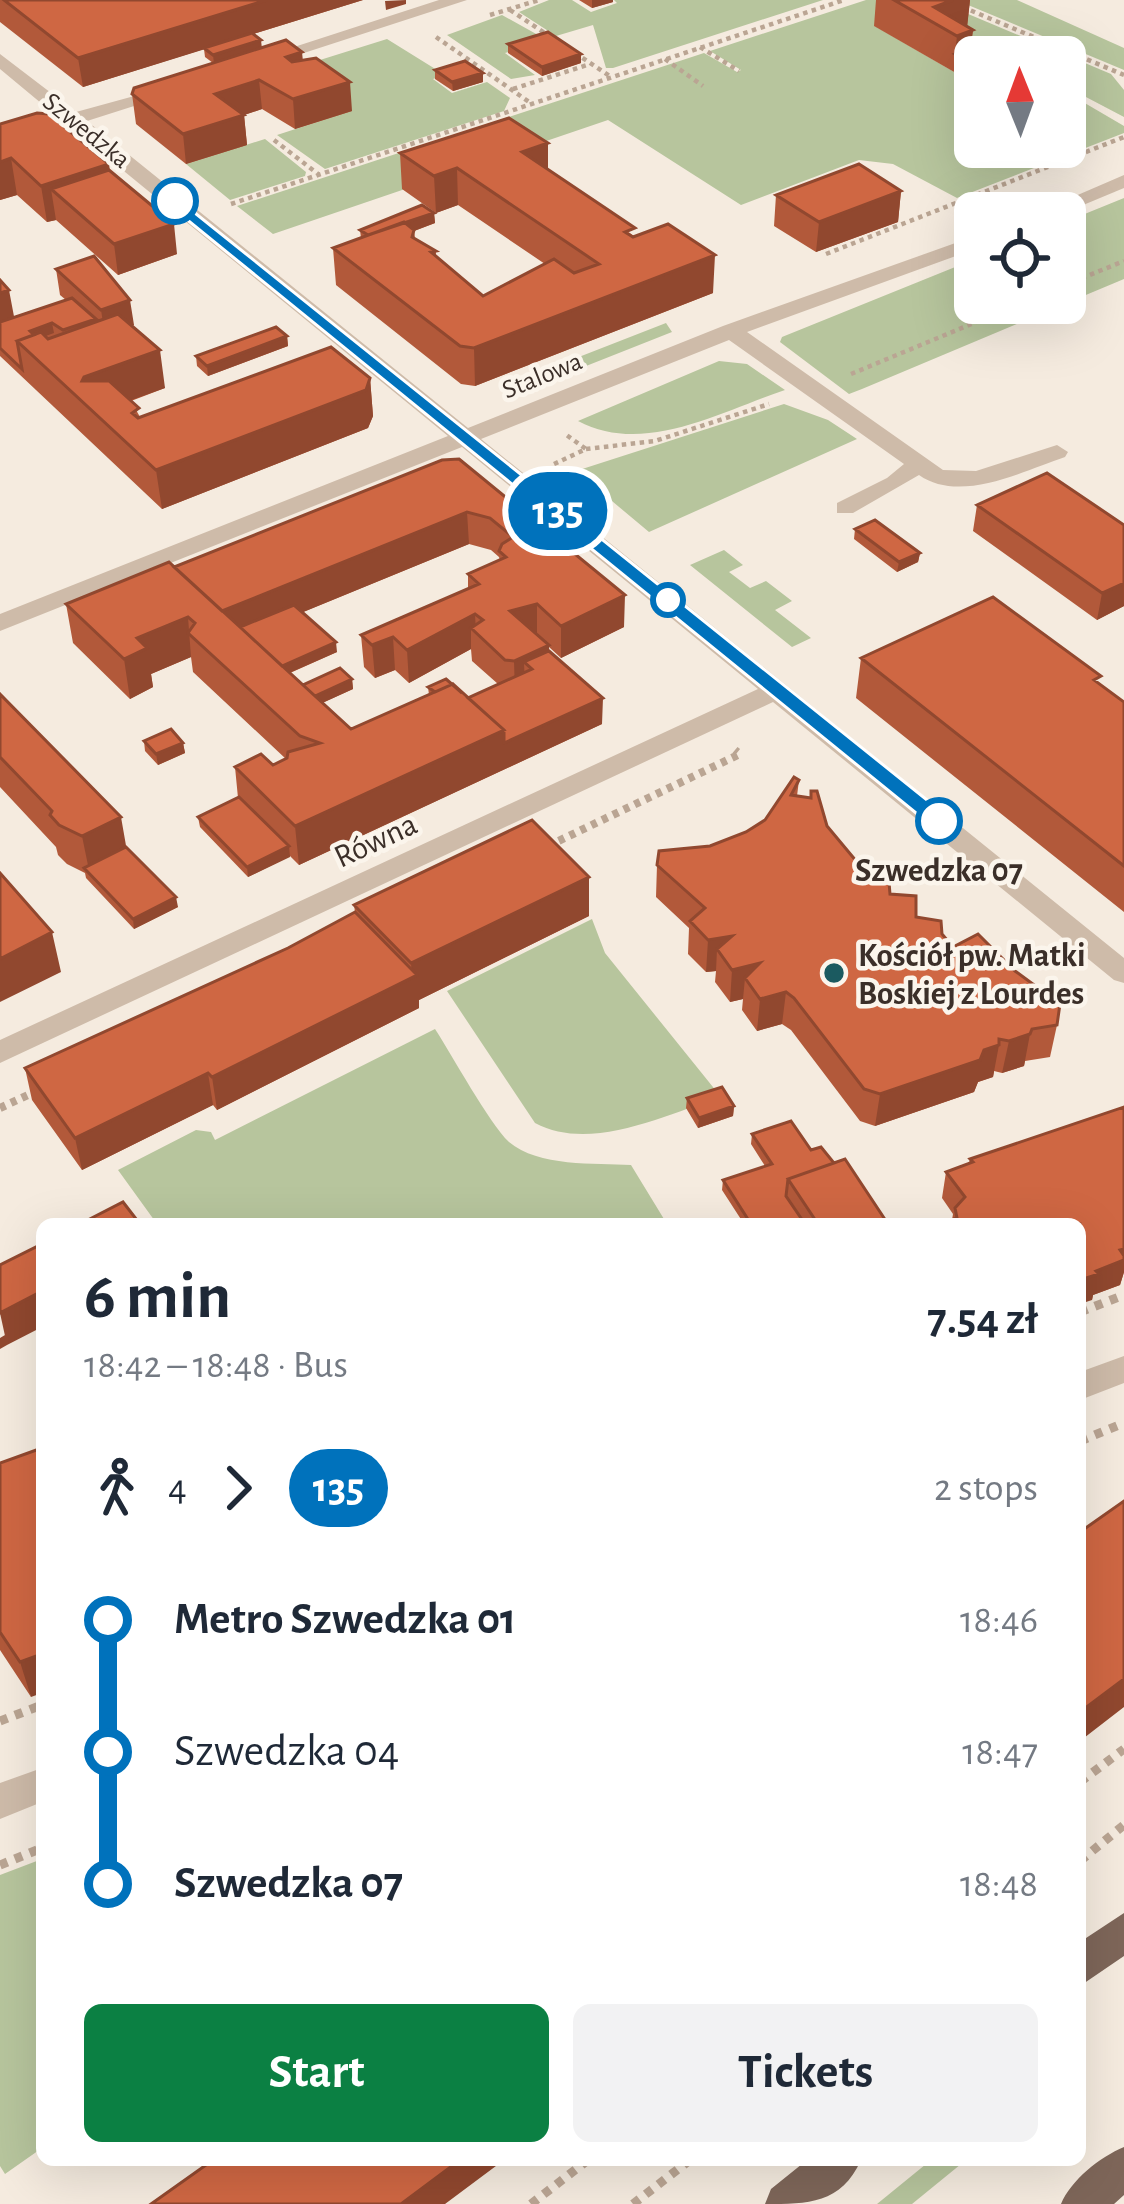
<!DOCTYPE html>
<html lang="en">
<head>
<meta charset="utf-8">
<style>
  :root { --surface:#fff; --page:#f2f2f3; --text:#1f2937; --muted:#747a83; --accent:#0b8043 }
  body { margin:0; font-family:"Alegreya Sans",sans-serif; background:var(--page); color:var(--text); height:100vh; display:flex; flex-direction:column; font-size:45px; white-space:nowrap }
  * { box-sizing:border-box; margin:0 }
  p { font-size:39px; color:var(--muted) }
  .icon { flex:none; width:66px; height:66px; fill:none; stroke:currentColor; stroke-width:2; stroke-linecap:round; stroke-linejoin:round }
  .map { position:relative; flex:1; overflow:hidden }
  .sheet { position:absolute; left:36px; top:1218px; width:1050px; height:948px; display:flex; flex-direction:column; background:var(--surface); border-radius:18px; box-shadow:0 12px 48px #0002 }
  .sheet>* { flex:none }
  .badge { padding:0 24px; border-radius:39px; font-size:42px; line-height:78px }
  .needle { width:78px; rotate:359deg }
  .tools { position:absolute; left:954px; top:36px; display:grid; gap:24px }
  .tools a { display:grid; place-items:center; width:132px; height:132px; border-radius:18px; background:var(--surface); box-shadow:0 12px 48px #0002; font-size:60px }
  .map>.badge { position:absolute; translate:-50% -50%; box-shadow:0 0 0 6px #fff }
  .legs { display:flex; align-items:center; gap:18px; height:132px; padding:0 48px; font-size:39px }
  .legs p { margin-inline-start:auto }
  .summary { display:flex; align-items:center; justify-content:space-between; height:204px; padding:0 48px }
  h1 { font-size:66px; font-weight:600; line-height:90px }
  .button { display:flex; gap:24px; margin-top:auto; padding:24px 48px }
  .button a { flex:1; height:138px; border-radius:18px; background:var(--accent); color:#fff; font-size:48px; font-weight:600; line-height:138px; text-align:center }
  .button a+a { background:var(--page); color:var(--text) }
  ul { padding:0 48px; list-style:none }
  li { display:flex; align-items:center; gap:42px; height:132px; font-size:45px }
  li i { display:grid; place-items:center; width:18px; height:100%; margin:0 15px; background:currentColor }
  li i::after { content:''; width:30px; height:30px; margin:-15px; border:9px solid; border-radius:50%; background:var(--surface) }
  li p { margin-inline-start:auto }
  li:first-child i { background:linear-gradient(#0000 50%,currentColor 0) }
  li:last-child i { background:linear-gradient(currentColor 50%,#0000 0) }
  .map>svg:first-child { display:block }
  .green { fill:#b7c59d }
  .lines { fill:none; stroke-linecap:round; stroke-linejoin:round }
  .path-far2 { stroke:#baa593; stroke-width:4.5; stroke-dasharray:4.5 4.5; stroke-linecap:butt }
  .path-far1 { stroke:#baa593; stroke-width:8; stroke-dasharray:6 6; stroke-linecap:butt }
  .path { stroke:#baa593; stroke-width:9; stroke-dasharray:8 8; stroke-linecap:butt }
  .minor { fill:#cebba9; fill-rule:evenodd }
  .major { fill:#7e6659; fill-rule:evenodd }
  .wall { fill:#b2593a; fill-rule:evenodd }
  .shaded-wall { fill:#91482f }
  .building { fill:#cf6743; stroke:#91482f; stroke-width:3 }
  .line-1 { fill:#0072bc; stroke:#fff; stroke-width:3 }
  .stop-1-dot { fill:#fff; stroke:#0072bc; stroke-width:6 }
  .poi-dot { fill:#1b5a60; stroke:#fbf5ec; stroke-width:4.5 }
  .labels { text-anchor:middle; stroke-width:9; stroke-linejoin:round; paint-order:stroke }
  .far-street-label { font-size:27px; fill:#3b2f29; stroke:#fbf5ec }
  .street-label { font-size:33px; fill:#3b2f29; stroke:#fbf5ec }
  .stop-label { font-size:33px; font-weight:bold; fill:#3b2f29; stroke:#fbf5ec }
  .poi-label { font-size:33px; font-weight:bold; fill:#3b2f29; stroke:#fbf5ec; text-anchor:start }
</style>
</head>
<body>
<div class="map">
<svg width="1124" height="2204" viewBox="0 0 1124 2204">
  <rect width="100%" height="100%" fill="#f5ebdf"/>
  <path class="green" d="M549,0H572L591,12L617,3L614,0H823L613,68H606L593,25L556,36L519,12Z
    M866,0H935L1111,74L1124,90V117L1065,86V57H1011L961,30L875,26L975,84V147H1065V105L1083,102L1124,126V133L957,198L893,164L859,160L741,205L608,120L273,234L237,206L704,53L737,72L741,70L710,51Z
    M956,0H1017L1124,48V70Z
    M502,15L547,40L505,53L535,75L511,79L447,35Z
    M387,39L445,75L433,79L452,93L487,82L510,98L504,111L325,169L277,135L351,111L288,70Z
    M265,139L306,172L305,176L230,200L186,164Z
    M1124,198V279L862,389L849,394L780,342L782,337L975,259V303H1065V222Z
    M666,323L672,332L528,389L525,378Z
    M719,361L747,364L785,390C720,412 644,456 578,421Z
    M784,404L828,420L857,439L649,532L576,471Z
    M724,550L743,565L729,572L750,588L766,581L792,601L775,610L811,638L792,647L690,565Z
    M592,919L605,953L721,1097C667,1114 591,1153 535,1123L447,991Z
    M435,1029C452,1055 489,1123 509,1142C538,1167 595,1163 631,1165L667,1224H157L118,1170L196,1130L211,1132L215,1140Z
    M42,1859V2148L5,2174L0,2166V1875Z
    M931,2160H966L912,2204H877Z"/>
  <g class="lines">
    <path class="path-far2" d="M946,0L1124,75
      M510,10L552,38
      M490,15L539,0
      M436,37L532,104
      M700,47L739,71
      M575,53L611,77
      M665,59L703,86
      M513,89L590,64
      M970,110L975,113
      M274,140L318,174
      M1035,147L1061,162
      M231,204L844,0
      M826,254L1124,137
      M1065,285L1124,261
      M851,374L1022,303
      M586,449L655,441L769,404
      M554,464L586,449L565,434"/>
    <path class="path-far1" d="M548,846L740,754L735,750
      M0,1108L37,1091"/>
    <path class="path" d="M1080,1312L1124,1295
      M1080,1441L1124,1423
      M0,1721L42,1705
      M1080,1782L1124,1749
      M1080,1861L1124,1825
      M0,1865L42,1848
      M531,2204L588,2160
      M633,2204L690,2160"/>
    <path class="minor" d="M439,0H467L270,64L254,60Z
      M0,54L76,112L178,84V92L87,121L468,428L723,326L975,236V249L747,332L943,470L976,471L1057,445L1068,452L1065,457C1023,471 960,504 919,475L853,513H837V503L887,478L904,464L729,340L481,439L1124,958V983L1114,980L773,702L0,1063V1040L758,689L462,447L0,631V614L448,436L70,127L0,149V137L59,118L0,69Z
      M1124,175V188L1064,213H1036Z
      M1124,1356V1383L1080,1400V1372Z
      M42,1768V1802L0,1819V1783Z"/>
    <path class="major" d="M1124,1913V1956L1080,1986V1942Z
      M1124,2147V2195L1114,2204H1061C1071,2180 1100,2157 1124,2147Z
      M807,2160H861C841,2204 808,2204 765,2204L771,2189Z"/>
  </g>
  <path class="wall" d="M0,0H363L253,34L262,48L303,60L352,111L295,129L262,109L244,115L247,145L186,164L136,124L132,94L213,63L205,57L204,49L83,87L0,22Z
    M579,0H613V2L592,8Z
    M876,0H970L967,26L973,30L970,48L975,57V84L874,26Z
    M508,44L581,63L542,76L508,53Z
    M435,70L483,73V82L453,91L435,79Z
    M0,124L109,170L177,254L118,275L56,220L47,222L17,195L0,200Z
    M548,143V170L635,237L713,293L475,386L461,384L336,285L333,248L361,238L360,230L434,213L435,223L414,231L415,239L436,251V257L483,296L545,264L458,205L436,213L402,189L400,153Z
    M901,191L898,222L816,252L774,226L776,195Z
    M56,269L134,325L132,326L165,388L131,401L140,417L370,378L373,416L368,428L162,509L0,356V280L14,318L66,300L60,295Z
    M287,336L288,346L208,376L197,366L196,356Z
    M442,460L624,627L561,658L549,647V651L602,724L299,865L290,856L248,877L200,827L198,817L238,798L235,767L273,765L286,759L193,672L191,657L151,674L153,687L130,699L73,643L66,604L174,567ZM469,544L491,550L499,557L500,560L468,574V589L361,635L364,667L375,678L395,670L409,683L471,649L472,661L498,684L468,698L428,687L429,695L351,729L322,703L353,689L352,679L303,685L290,673L337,652L303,612Z
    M977,505L1124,525V606L1097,620L973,531Z
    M855,529L920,553L918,562L897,572L854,539Z
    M861,658L1100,684L1124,702V912L856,698Z
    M0,694L126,847L178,907L134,929L86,878L85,873L67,864L58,855L56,847L0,787Z
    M144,741L183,743L185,753L158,765L145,751Z
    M799,780L797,796L827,826L862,868L916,917L942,934L953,947L1057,1025L1050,1057L1025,1061L1024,1066L1002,1073L994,1071L993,1077L978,1082L974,1092L875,1126L860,1121L791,1030L782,1024L757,1031L742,1010L743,999L730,1002L715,982L716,971L706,972L688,954L689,928L656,897L657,865L746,832L765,820Z
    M589,877V916L419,1000V1008L217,1110L213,1105L82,1170L32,1100L25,1068L288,948L355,912L354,905Z
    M687,1098L734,1106L733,1116L698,1128L686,1108Z
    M1124,1107V1272L1120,1285L1093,1295L1092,1300L952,1220L953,1214L942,1198L946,1172L969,1163L970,1159Z
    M752,1134L811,1150L834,1163L888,1224H744L722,1190L723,1180L765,1166L751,1144Z
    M0,1463L31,1697L0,1650Z"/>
  <path class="shaded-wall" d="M267,0H363L83,87L78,58Z
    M406,0V4L386,10L385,1Z
    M592,0H613V2L592,8Z
    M953,0H970L967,28L934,7Z
    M973,30L969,62L955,54L953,71L957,36Z
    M261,40L262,49L214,64L213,55Z
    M302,52L305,81L286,57Z
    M581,54V63L542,76V67Z
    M483,73V82L453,91L452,82Z
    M259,80L262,109L244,115L247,145L186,164L183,134L215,94Z
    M350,82L352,111L295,129L293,99Z
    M548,143V180L522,152Z
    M11,158L17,195L0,200V162Z
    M109,164L114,200L51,189L56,220L47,222L41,186Z
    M457,168L458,205L436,213L434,176Z
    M901,191L898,222L816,252L819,222Z
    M434,213L435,223L414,231L416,268L371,237Z
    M174,224L177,254L118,275L114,244Z
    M715,255L713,293L475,386L474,348Z
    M9,290L16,327L0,333V293Z
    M130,300L134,325L105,335L101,310Z
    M52,323L54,333L32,341L30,331Z
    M287,336L288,346L208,376L207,366Z
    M160,350L165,388L95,413L82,381L84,377Z
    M370,378L373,416L368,428L162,509L156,470Z
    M467,512L469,544L228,643L217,613Z
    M920,553L918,562L897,572L899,562Z
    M1124,583V606L1097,620L1102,593Z
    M625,595L624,627L561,658V626Z
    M537,604V637L510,611Z
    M475,614L476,633L471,628V649L409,683L407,650Z
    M188,617L191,657L151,674L153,687L130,699L124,659L137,638Z
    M393,637L395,670L375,678L372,645Z
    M336,642L337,652L264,684L263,674Z
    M549,645L550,677L524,662L525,689L515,693L514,661Z
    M352,679L353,689L296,715L295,705Z
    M603,698L602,724L299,865L295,826L504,730Z
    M183,743L185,753L158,765L156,754Z
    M121,817L128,857L90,875L82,836Z
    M289,846L290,857L248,877L247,867Z
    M589,877V916L419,1000V1008L217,1110L212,1077L412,978L411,963Z
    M176,897L178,907L134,929L133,919Z
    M52,932L61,972L0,1002V959Z
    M732,936L717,949L716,971L706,972L708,940Z
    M760,963L745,978L743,999L730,1002L732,970Z
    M786,992L782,1024L757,1031L760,999Z
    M1030,1034L1024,1066L1002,1073L1009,1041Z
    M999,1045L993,1077L978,1082L974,1092L875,1126L880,1094Z
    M208,1073L213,1105L82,1170L75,1138Z
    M734,1106L733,1116L698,1128L699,1118Z
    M1124,1249V1272L1120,1285L1093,1295L1092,1300L1080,1304V1280L1096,1271Z
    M42,1291V1327L7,1345L0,1313Z
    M5,1335L7,1345L0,1349V1338Z
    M42,1654V1693L31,1697L20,1662Z
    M1124,1679V1707L1080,1741V1712Z
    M460,2160H504L445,2204H401Z"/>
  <path class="building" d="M4,0H267L78,58Z
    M894,0H953L934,7L973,30L957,36Z
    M548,32L581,54L542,67L508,44Z
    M252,33L261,40L213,55L204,48Z
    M286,40L302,52L286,57L292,62L316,58L350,82L293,99L259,80L215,94L244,115L183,134L132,94L134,88Z
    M975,47L993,57H975V65L955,54Z
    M465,61L483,73L452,82L435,70Z
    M37,113L49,114L109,164L41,186L11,158L0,162V124Z
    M509,118L548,143L522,152L635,228L625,232L633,237L668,224L715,255L474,348L460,346L333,248L404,222L414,230L412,237L436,251L431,252L483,296L554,259L574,273L599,264L457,168L434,176L400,153Z
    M859,164L901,191L819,222L776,195Z
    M109,170L174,224L114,244L51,189Z
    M422,205L434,213L368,235L360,230Z
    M94,256L130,300L101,310L56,269Z
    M0,280L9,290L0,293Z
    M72,298L96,319L63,330L52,323L30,331L34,335L17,341L22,369L0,348V322Z
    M118,314L160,350L84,377L82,381H109L139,408L132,413L138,418L331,347L370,378L366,390L156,470L17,341L41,332L48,339Z
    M276,327L287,336L207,366L196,356Z
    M459,459L625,595L561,626L537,604L510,611L549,645L514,661L505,660L471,628L483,620L475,614L407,650L393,637L372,645L361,635L479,584L468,574L506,557L499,551L502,544L513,537L490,518L467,512L222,611L174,567L442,460Z
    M1047,473L1124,525V583L1102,593L977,505Z
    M875,520L920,553L899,562L855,529Z
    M169,562L351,729L453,684L504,730L295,826L235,767L261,754L273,765L287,758L288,752L320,743L300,736L188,633L195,623L188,617L137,638L147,648L124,659L66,604Z
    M993,597L1101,676L1094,680L1124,702V866L861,658Z
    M294,605L336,642L282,666L240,627Z
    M549,651L603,698L504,743V730L468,698L532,669L524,662Z
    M340,668L352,679L315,696L303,685Z
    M446,679L462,693L453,684L435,692L428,687Z
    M0,694L121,817L82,836L59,825L50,815L52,811L0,757Z
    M171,729L183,743L156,754L144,741Z
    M794,777L799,780L791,795L811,798V791H817L827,826L862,868L888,870L890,894L916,896V917L941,921L942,934L953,947L978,934L1015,971L1060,1004L1057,1025L1032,1029L1030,1034L1009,1041L999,1039V1045L984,1050L980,1060L880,1094L864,1089L794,998L786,992L760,999L745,978L760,963L732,970L717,949L732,936L708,940L690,921L705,908L657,865L659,851L710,846L746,832L765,820Z
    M239,797L289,846L247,867L198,817Z
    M532,820L589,877L411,963L354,905Z
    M126,847L176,897L133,919L84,868Z
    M0,873L52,932L0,959Z
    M355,912L417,975L212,1077L208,1073L75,1138L25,1068L288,948Z
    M722,1087L734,1106L699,1118L687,1098Z
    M1124,1107V1249L1120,1250L1124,1256V1260L1096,1271L1099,1274L1080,1280V1224H940L957,1218L955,1208L965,1197L946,1172L973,1162L970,1159Z
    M791,1121L811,1150L821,1147L834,1163L788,1179L786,1196L805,1224H751L723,1180L772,1164L752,1134Z
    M845,1159L888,1224H818L788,1179Z
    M123,1202L140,1224H80Z
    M42,1244V1291L0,1313V1265Z
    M42,1448V1654L20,1662L0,1632V1463Z
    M1124,1501V1679L1080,1712V1532Z
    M213,2160H460L401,2204H151Z"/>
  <path class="line-1" d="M175,197L947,816V826H932L169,205V198Z"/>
  <g class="stop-1-dot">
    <circle cx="175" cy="201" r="21"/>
    <circle cx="668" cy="600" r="15"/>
    <circle cx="939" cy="821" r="21"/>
  </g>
  <circle class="poi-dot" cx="834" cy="973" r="12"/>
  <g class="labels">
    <g class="far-street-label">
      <text transform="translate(87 130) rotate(39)" y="9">Szwedzka</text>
      <text transform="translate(542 375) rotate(-22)" y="9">Stalowa</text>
    </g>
    <g class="street-label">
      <text transform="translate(375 839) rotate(-25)" y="12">Równa</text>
    </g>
    <g class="stop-label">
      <text x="939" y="881">Szwedzka 07</text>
    </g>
    <g class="poi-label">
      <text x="858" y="966">Kościół pw. Matki<tspan x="858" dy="38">Boskiej z Lourdes</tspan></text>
    </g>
  </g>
</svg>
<div class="tools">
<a><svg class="needle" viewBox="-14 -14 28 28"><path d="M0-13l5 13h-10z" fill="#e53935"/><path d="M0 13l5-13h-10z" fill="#747a83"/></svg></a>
<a><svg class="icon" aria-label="locate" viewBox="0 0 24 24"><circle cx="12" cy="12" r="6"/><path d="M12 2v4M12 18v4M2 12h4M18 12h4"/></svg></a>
</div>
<b class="badge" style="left:558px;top:511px;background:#0072bc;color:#fff">135</b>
<section class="sheet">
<div class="summary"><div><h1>6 min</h1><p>18:42 – 18:48 · Bus</p></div><b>7.54 zł</b></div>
<div class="legs"><svg class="icon" aria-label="walk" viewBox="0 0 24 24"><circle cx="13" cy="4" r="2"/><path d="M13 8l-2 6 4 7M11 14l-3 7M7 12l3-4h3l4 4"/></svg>4<svg class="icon" aria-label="forward" viewBox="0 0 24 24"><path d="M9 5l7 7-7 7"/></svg><b class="badge" style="background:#0072bc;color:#fff">135</b><p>2 stops</p></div>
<ul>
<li><i style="color:#0072bc"></i><b>Metro Szwedzka 01</b><p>18:46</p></li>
<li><i style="color:#0072bc"></i><span>Szwedzka 04</span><p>18:47</p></li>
<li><i style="color:#0072bc"></i><b>Szwedzka 07</b><p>18:48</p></li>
</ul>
<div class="button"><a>Start</a><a>Tickets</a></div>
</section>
</div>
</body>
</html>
